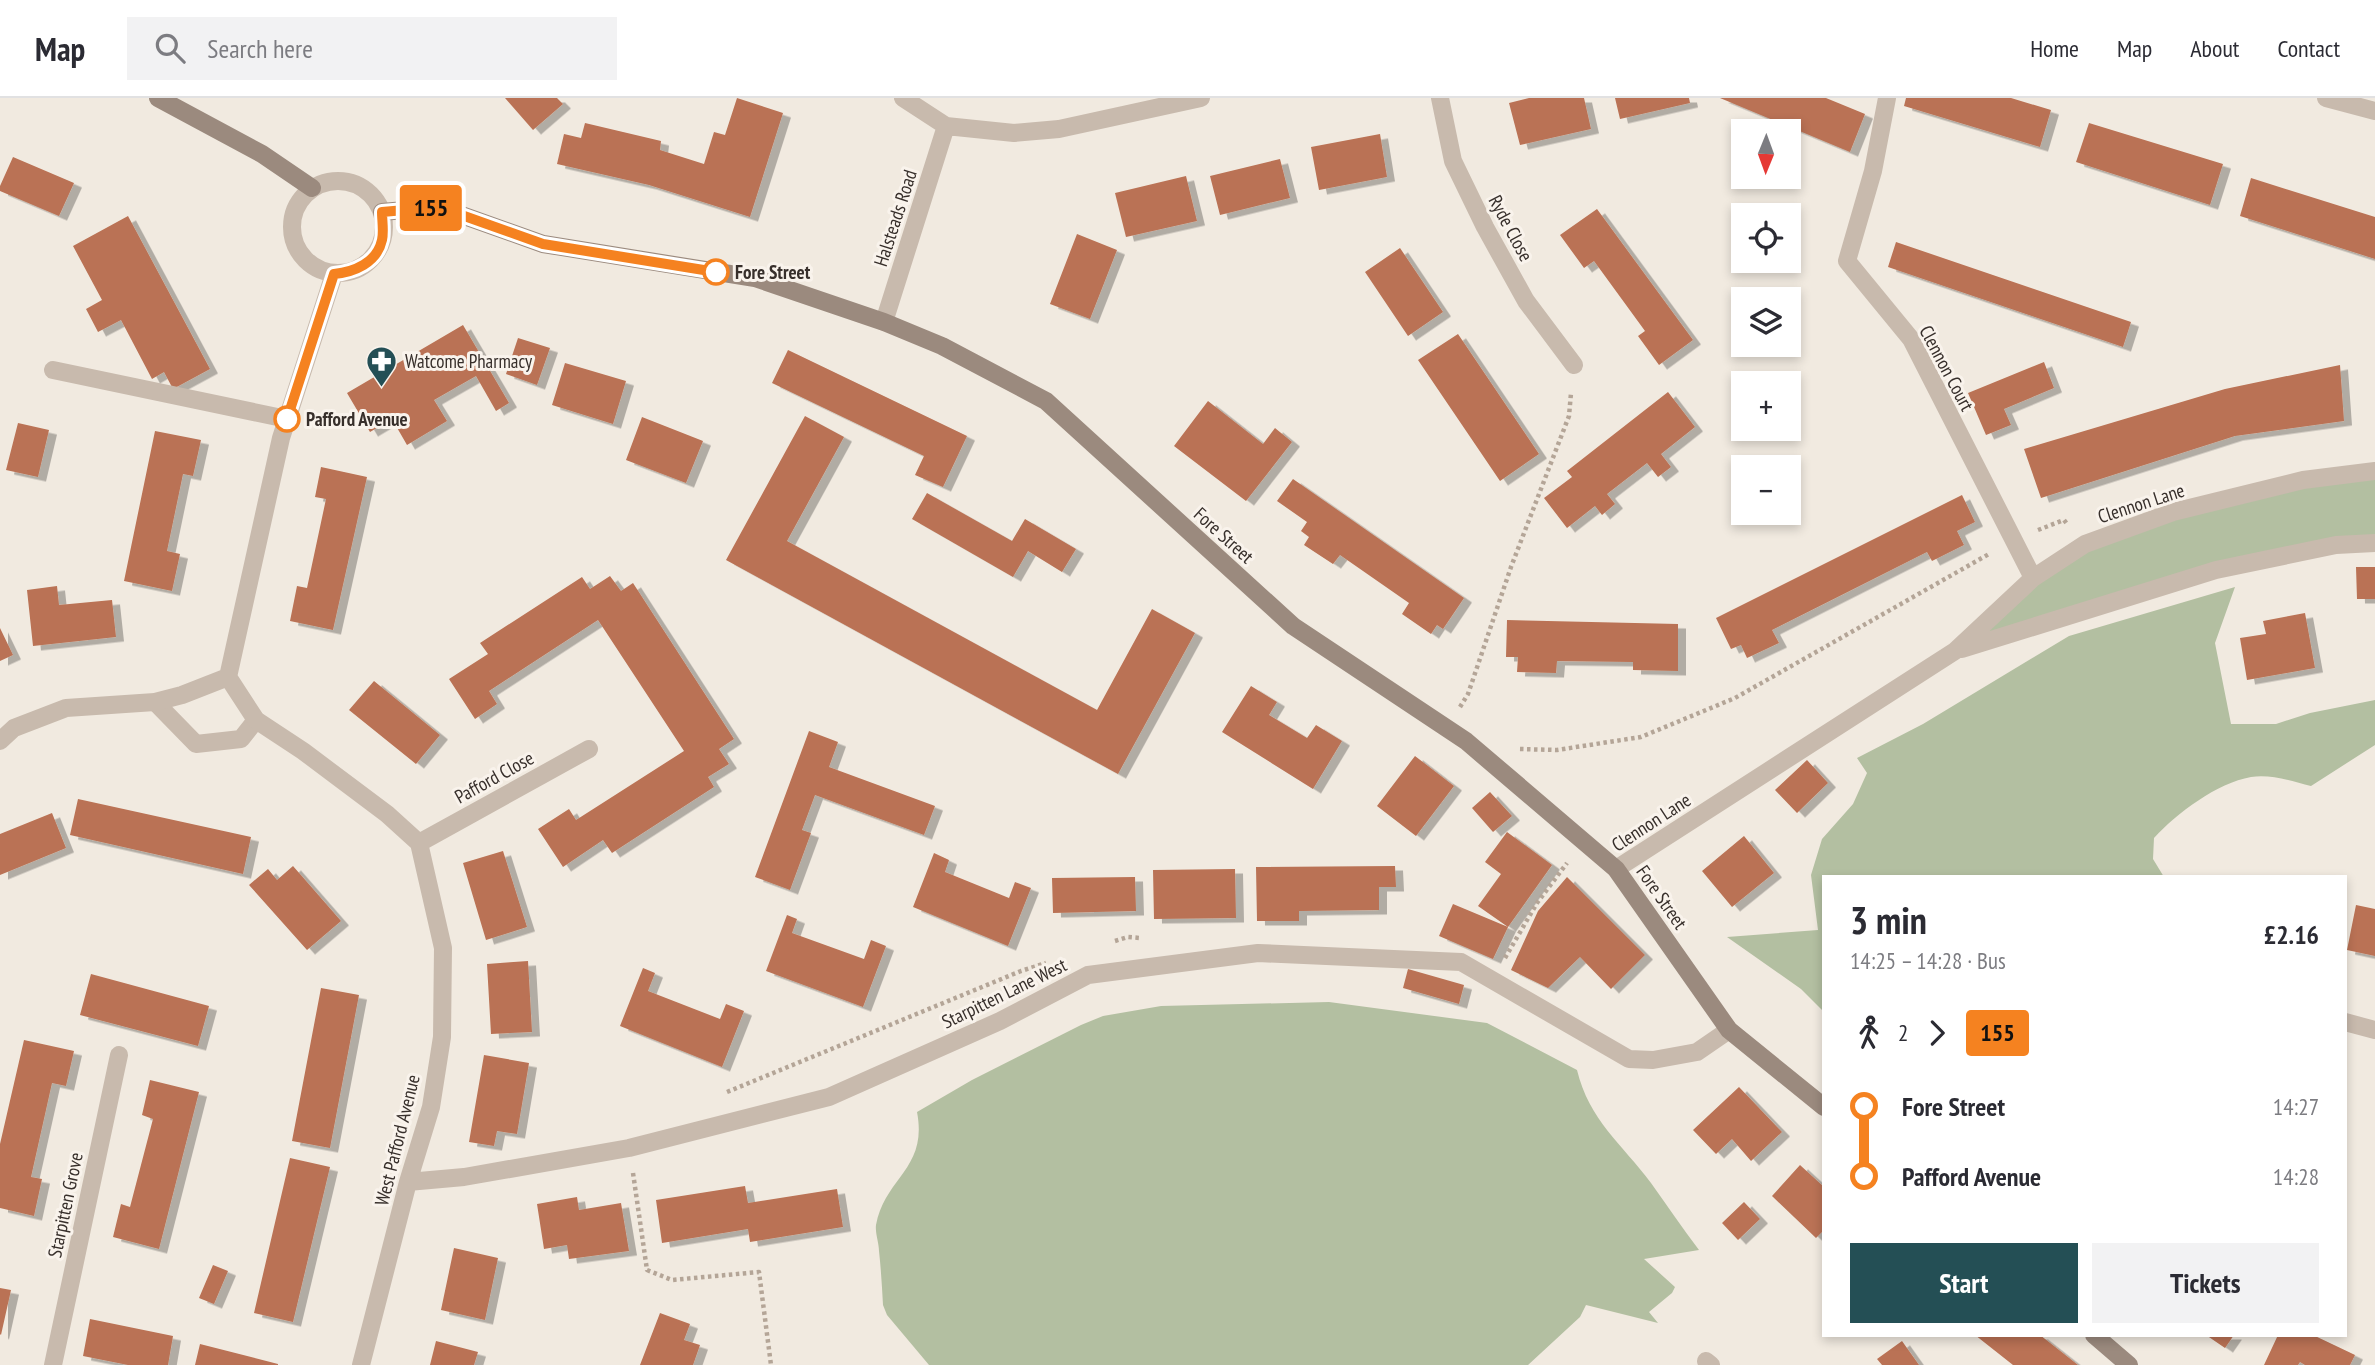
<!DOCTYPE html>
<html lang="en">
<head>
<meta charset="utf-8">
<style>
  :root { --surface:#fff; --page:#f2f2f3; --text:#2b2b33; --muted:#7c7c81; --line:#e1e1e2; --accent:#244f55 }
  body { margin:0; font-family:"PT Sans Narrow",sans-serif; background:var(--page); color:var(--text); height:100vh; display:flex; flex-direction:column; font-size:26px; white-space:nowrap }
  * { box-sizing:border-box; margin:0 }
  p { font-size:23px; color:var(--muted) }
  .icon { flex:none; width:38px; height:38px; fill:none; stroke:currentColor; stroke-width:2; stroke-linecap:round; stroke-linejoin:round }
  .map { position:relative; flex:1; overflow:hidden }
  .side { position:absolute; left:1822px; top:777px; width:525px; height:462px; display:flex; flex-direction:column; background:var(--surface); border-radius:0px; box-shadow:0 4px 10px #0003 }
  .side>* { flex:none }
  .badge { padding:0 14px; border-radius:5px; font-size:24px; line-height:46px }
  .needle { width:46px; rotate:181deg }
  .buttons { position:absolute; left:1731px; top:21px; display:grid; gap:14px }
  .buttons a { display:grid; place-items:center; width:70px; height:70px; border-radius:0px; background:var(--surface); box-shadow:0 4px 10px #0003; font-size:35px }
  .map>.badge { position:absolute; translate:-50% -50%; box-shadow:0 0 0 4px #fff }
  .legs { display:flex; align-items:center; gap:10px; height:77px; padding:0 28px; font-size:23px }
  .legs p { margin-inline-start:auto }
  .overview { display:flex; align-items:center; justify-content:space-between; height:119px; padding:0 28px }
  h1 { font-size:38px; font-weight:700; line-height:52px }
  .button { display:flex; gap:14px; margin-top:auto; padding:14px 28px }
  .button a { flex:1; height:80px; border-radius:0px; background:var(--accent); color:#fff; font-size:28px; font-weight:700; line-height:80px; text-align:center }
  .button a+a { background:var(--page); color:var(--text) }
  ul { padding:0 28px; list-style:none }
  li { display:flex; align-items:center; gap:24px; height:70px; font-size:26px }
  li i { display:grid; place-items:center; width:10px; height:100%; margin:0 9px; background:currentColor }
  li i::after { content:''; width:18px; height:18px; margin:-9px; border:5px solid; border-radius:50%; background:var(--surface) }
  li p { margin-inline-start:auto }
  li:first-child i { background:linear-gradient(#0000 50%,currentColor 0) }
  li:last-child i { background:linear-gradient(currentColor 50%,#0000 0) }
  header { display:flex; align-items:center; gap:42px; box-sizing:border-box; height:98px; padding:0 35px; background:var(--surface); border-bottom:2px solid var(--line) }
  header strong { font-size:33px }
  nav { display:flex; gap:38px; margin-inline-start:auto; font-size:24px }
  .search { width:490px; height:63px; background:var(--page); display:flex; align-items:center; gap:18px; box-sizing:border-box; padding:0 24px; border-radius:0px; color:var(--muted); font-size:26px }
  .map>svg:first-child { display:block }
  .green { fill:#b3bfa1 }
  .building { fill:#ba7254; filter:url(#shadow) }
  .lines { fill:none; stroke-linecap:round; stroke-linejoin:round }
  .path { stroke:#b4a597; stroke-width:4.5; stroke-dasharray:3.5 3.5; stroke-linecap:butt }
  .lane { stroke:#c8baad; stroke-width:18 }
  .street { stroke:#c8baad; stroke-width:18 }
  .secondary { stroke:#9b8a7e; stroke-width:18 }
  .line-1-casing { stroke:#fff; stroke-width:16 }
  .line-1 { stroke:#f58220; stroke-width:10 }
  .stop-1-dot { fill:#fff; stroke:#f58220; stroke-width:3.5 }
  .labels { text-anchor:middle; stroke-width:6; stroke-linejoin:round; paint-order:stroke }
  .street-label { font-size:19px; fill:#372f2b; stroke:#f9f3ec }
  .stop-label { font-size:19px; font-weight:bold; fill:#372f2b; stroke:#f9f3ec; text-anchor:start }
  .poi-label { font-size:19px; fill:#372f2b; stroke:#f9f3ec; text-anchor:start }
</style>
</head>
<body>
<header>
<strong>Map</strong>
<div class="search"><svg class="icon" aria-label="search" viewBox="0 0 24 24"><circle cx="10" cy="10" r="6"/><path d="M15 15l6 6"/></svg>Search here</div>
<nav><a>Home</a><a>Map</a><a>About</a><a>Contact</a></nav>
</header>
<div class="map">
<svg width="2375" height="1267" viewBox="0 0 2375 1267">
  <defs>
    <filter id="shadow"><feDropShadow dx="8" dy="4.5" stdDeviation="0" flood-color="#0004"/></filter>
  </defs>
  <rect width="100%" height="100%" fill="#f1eae0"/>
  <path class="green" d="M2375,373V445L2336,447L1955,553L2085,446L2173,414Z
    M2235,489L2215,545L2231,626H2276L2310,615L2375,602V647L2311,688C2292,683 2271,676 2251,679C2217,685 2177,715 2154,740L2153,761L2164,779H1824L1823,913L1801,891L1727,839L1818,832L1811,777L1822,741L1853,706L1867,675L1857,660L1923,626L2069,538Z
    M1329,904L1487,925L1577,972C1589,1022 1622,1046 1651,1085C1667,1107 1682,1130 1699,1152L1644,1161L1675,1189L1672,1195L1649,1214L1658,1225L1586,1207L1580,1219L1528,1267H929L887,1217L883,1207C882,1189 881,1171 879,1153C879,1145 875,1135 876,1127C885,1079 928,1071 917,1014L972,982L1081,927L1103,918L1161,908Z"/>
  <path class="building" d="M505,0H557L563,6L533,32Z
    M737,0L783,15L750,119L649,87L557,66L564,36L581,40L585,25L661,43L660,52L704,66L714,34L725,37Z
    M1529,0H1584L1591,31L1520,47L1509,5Z
    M1615,0H1689L1690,5L1620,21Z
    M1720,0H1826L1865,16L1850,54Z
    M1906,0H2011L2051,12L2040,49L1904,8Z
    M2089,25L2223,66L2210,107L2076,64Z
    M1380,36L1387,79L1319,92L1311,49Z
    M13,59L74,85L59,118L0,93V88Z
    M1280,61L1290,100L1220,117L1210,78Z
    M1186,78L1197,123L1126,139L1115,95Z
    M2251,80L2375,119V161L2240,118Z
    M1597,111L1693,242L1659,267L1638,238L1645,233L1594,163L1584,170L1560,137Z
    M128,118L210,271L173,291L164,274L152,281L121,222L98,234L86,211L102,202L73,148Z
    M1077,136L1117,152L1090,221L1050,206Z
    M1896,144L2131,224L2123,249L1888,169Z
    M1400,150L1443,214L1408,238L1365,174Z
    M463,227L509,305L496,313L476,278L434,302L447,323L407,347L392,321L370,334L347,295Z
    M1458,236L1539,356L1500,383L1418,262Z
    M518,240L550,250L537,287L506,276Z
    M788,252L967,338L943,389L915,377L924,358L772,285Z
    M2044,264L2054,290L2004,311L2011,327L1986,337L1968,295Z
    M565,265L626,283L613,326L552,307Z
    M2340,267L2344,323L2235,338L2041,400L2024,351L2225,291Z
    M1668,294L1695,329L1661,356L1671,369L1658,379L1647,365L1607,396L1615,406L1602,417L1595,408L1567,430L1544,400L1572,379L1567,373Z
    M1208,303L1263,346L1275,330L1292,344L1246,403L1174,348Z
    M805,318L844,339L787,443L1097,612L1152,511L1195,535L1118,676L726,462Z
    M642,319L703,343L686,385L626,362Z
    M18,325L49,332L38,379L6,372Z
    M155,333L201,342L193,378L183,376L167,453L180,456L172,493L124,483Z
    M321,369L367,379L333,532L290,523L297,488L307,490L326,401L315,399Z
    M1293,381L1464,500L1443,531L1437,527L1431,536L1402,516L1409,505L1340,457L1333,466L1304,447L1309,439L1301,433L1307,424L1277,403Z
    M927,395L1012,443L1025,421L1076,451L1062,474L1028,453L1013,479L912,421Z
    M1962,397L1975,424L1957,433L1964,447L1932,463L1927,454L1772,532L1779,545L1747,560L1741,547L1731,551L1716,520Z
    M2356,469H2375V501H2357Z
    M610,478L621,493L633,485L734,641L719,651L729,666L708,679L714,689L612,755L603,742L563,769L538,731L569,711L576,722L684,653L598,522L489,593L497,606L475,621L449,581L488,556L480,545L582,479L590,491Z
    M57,488L59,507L112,502L116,539L33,548L27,492Z
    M2305,515L2315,570L2247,582L2240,540L2266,536L2263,523Z
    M1507,522L1678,526V573L1633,572V564L1557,563L1556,575L1517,574L1518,559H1506Z
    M0,530L13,557L0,563Z
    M374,583L440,637L416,666L349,612Z
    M1251,588L1277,604L1269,617L1307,640L1316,627L1342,643L1313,691L1222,634Z
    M809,633L838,644L829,669L935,708L924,737L815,697L802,732L811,735L790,792L755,779Z
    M1415,658L1454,688L1416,738L1377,708Z
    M1807,662L1828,685L1797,715L1775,692Z
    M1490,694L1512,718L1493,734L1472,710Z
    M78,701L251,739L243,776L70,737Z
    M52,715L66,750L0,777V736Z
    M1507,734L1552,767L1508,829L1493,861L1439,838L1453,806L1508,829L1478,808L1501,776L1485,764Z
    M1744,738L1774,775L1732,809L1702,773Z
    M503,753L527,829L486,842L463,765Z
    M934,755L949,762L945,774L1009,800L1015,784L1031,790L1008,848L913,809Z
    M293,768L341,823L307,852L249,787L268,771L277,782Z
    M1395,768L1396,789H1379V812L1299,813V823H1257L1256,769Z
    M1235,771L1236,820L1154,821L1153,772Z
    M1135,779L1136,813L1053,815L1052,780Z
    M1567,779L1645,857L1611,891L1580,859L1548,890L1511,872L1538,813Z
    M2356,807L2375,811V858L2347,852Z
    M787,817L797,821L792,835L864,861L871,842L886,848L863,909L766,873Z
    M528,863L532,934L491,936L487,866Z
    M643,870L655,875L648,893L720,921L726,906L744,913L722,969L620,928Z
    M1408,871L1464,887L1459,906L1403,890Z
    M91,876L209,908L198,948L80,917Z
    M321,890L359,897L330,1050L292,1043Z
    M24,942L74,953L66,988L52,985L31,1079L42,1081L34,1118L0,1110V1046Z
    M484,957L529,965L517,1036L497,1033L494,1048L469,1044Z
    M150,982L199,994L159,1151L113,1139L121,1106L130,1109L153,1021L142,1017Z
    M1739,989L1782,1034L1751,1063L1732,1041L1716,1056L1693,1032Z
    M290,1060L330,1069L293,1224L254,1215Z
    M1800,1067L1824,1089V1132L1816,1140L1772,1098Z
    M745,1088L748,1105L837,1091L843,1129L750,1144L748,1131L662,1145L656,1102Z
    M577,1099L579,1112L621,1105L629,1153L569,1161L567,1147L544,1151L537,1106Z
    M1744,1104L1760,1121L1738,1142L1722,1125Z
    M454,1150L498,1160L485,1222L441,1212Z
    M213,1167L228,1173L214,1206L199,1200Z
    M0,1190L11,1192L1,1237L0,1236Z
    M660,1215L690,1226L684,1242L700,1247L693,1267H640Z
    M90,1221L173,1238L168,1267H128L83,1258Z
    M1975,1237H2040L2078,1267H2013Z
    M2206,1237H2234L2225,1250Z
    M2278,1237H2313L2355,1257L2350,1267H2305L2300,1264L2298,1267H2264Z
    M436,1243L478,1254L474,1267H430Z
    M1902,1243L1919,1267H1882L1877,1261Z
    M200,1246L278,1266V1267H195Z"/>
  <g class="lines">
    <path class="path" d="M2038,432L2064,422L2068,427
      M1460,609L1468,596L1511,469L1569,318L1571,295
      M1520,651L1557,652L1641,639L1735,600L1989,456
      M1115,843L1128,839L1140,840
      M1505,860L1537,805L1567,765
      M727,994L1021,873L1046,865
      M633,1075L647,1172L672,1182L759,1174L771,1267"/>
    <path class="lane" d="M53,272L287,321
      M155,604L196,646L241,641L256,622"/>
    <path class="street" d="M903,0L946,28L1014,35L1059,31L1201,0
      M1440,0L1453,63L1485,129L1526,203L1574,267
      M1887,0L1873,73L1847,163L1911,241L2033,480
      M2326,0L2375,13
      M292 129a46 46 0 1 1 92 0a46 46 0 1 1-92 0Z
      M884,224L946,28
      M1962,551L2216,472L2336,447L2375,445
      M228,579L256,622L303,653L387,716L419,745L443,850L442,939L431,1009L408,1084L361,1267
      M228,579L281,340L334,176
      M0,643L14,630L66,610L155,604L182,597L228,579
      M419,745L589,651
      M1616,771L1955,553L2033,480L2085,446L2173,414L2303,382L2375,373
      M2345,924L2375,932
      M408,1084L464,1079L629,1050L829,999L1000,923L1088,877L1258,855L1461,864L1629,961L1653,962L1697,954L1729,932
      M1706,1263L1711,1267
      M53,1267L119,957"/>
    <path class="secondary" d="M158,0L262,56L312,90
      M382,114L439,109L543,146L755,180L884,224L942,248L1046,303L1293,528L1466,643L1616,771L1729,932L1824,1009
      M2094,1237L2129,1267"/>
  </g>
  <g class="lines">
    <defs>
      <path id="line-1" d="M287,321L334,176C354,174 377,165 382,142C384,134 382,122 382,114L439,109L543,146L716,174"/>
    </defs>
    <use href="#line-1" class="line-1-casing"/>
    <use href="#line-1" class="line-1"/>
  </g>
  <defs>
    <symbol id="pharmacy-pin" viewBox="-11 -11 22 30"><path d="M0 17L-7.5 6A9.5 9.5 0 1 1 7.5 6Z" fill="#244f55" stroke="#f9f3ec"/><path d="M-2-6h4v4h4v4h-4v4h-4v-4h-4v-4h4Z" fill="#fff"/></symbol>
  </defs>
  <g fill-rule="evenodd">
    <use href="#pharmacy-pin" x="364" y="246" width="35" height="47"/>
  </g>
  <g class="stop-1-dot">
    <circle cx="716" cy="174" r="12"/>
    <circle cx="287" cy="321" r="12"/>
  </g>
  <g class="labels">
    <g class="street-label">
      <text transform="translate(895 120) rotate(-72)" y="7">Halsteads Road</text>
      <text transform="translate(1511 130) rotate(62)" y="7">Ryde Close</text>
      <text transform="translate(1947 270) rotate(62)" y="7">Clennon Court</text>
      <text transform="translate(2141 405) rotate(-18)" y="7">Clennon Lane</text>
      <text transform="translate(1224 437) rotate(42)" y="7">Fore Street</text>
      <text transform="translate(494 679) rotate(-29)" y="7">Pafford Close</text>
      <text transform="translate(1651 724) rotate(-33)" y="7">Clennon Lane</text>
      <text transform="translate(1662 799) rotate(55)" y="7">Fore Street</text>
      <text transform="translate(1004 895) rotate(-26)" y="7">Starpitten Lane West</text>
      <text transform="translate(397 1042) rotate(-76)" y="7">West Pafford Avenue</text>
      <text transform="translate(65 1107) rotate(-78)" y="7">Starpitten Grove</text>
    </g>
    <g class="stop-label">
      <text x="735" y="181">Fore Street</text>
      <text x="306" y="328">Pafford Avenue</text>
    </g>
    <g class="poi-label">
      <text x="405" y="270">Watcome Pharmacy</text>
    </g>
  </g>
</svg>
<div class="buttons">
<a><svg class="needle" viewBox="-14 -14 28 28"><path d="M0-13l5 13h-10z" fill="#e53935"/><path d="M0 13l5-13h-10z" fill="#7c7c81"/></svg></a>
<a><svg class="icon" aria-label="locate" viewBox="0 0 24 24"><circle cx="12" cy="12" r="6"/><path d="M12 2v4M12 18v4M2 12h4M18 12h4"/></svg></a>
<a><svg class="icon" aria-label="layers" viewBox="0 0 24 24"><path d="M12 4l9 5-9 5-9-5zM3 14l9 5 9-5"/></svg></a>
<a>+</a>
<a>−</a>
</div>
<b class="badge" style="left:431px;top:110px;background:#f58220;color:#111">155</b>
<section class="side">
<div class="overview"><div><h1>3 min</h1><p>14:25 – 14:28 · Bus</p></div><b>£2.16</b></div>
<div class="legs"><svg class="icon" aria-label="walk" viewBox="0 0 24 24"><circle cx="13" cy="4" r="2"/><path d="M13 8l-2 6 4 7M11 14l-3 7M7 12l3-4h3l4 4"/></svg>2<svg class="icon" aria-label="forward" viewBox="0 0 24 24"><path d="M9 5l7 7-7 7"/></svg><b class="badge" style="background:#f58220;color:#111">155</b></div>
<ul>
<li><i style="color:#f58220"></i><b>Fore Street</b><p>14:27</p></li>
<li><i style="color:#f58220"></i><b>Pafford Avenue</b><p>14:28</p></li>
</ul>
<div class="button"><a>Start</a><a>Tickets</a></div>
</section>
</div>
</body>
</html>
